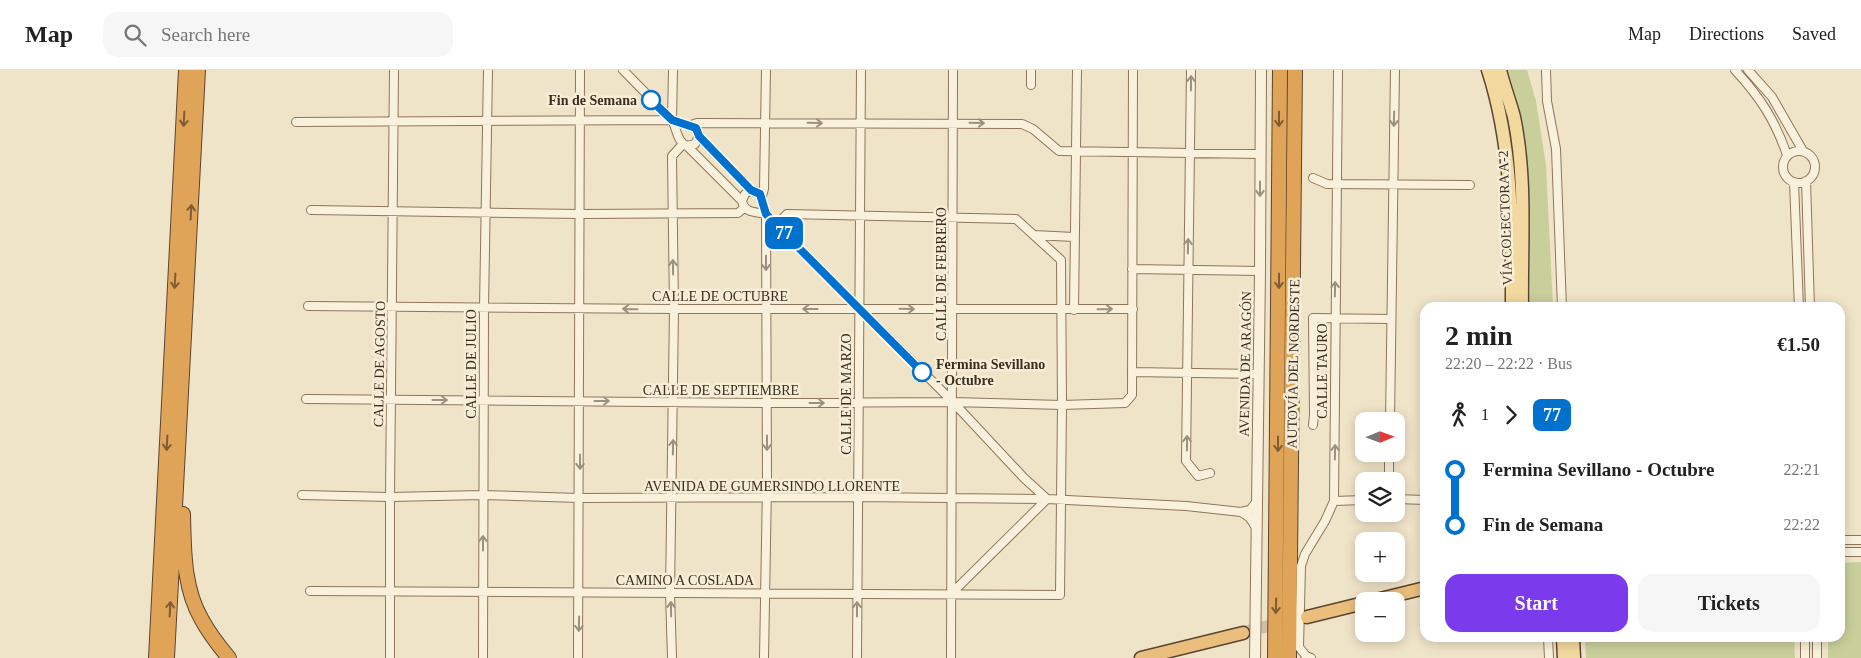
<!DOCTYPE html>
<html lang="en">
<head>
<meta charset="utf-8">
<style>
  :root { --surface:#fff; --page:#f6f6f6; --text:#222; --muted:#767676; --line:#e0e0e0; --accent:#7c3aed }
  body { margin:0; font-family:Georgia,serif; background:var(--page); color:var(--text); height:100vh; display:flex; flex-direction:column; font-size:19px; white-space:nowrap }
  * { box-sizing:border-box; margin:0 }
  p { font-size:16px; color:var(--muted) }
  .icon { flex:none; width:28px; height:28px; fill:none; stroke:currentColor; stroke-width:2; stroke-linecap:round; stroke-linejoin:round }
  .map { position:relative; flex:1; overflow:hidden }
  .sheet { position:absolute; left:1420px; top:232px; width:425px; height:340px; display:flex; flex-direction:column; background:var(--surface); border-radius:15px; box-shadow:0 2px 12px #0003 }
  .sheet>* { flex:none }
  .badge { padding:0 10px; border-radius:8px; font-size:18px; line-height:32px }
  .needle { width:32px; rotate:89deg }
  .controls { position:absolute; left:1355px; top:342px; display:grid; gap:10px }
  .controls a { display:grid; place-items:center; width:50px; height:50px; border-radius:10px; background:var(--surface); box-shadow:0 2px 12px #0003; font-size:25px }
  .map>.badge { position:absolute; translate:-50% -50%; box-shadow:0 0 0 2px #fff }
  .legs { display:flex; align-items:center; gap:8px; height:55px; padding:0 25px; font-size:16px }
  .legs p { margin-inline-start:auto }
  .overview { display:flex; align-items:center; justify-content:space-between; height:85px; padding:0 25px }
  h1 { font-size:28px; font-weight:800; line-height:38px }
  .primary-button { display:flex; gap:10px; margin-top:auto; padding:10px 25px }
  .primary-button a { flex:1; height:58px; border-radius:15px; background:var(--accent); color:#fff; font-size:20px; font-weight:800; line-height:58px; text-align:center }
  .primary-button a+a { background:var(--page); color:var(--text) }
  ul { padding:0 25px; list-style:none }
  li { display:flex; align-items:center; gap:18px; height:55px; font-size:19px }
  li i { display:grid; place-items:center; width:8px; height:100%; margin:0 6px; background:currentColor }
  li i::after { content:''; width:12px; height:12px; margin:-6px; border:4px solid; border-radius:50%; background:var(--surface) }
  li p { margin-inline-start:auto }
  li:first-child i { background:linear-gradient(#0000 50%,currentColor 0) }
  li:last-child i { background:linear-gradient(currentColor 50%,#0000 0) }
  header { display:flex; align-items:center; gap:30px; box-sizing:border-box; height:70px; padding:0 25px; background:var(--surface); border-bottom:1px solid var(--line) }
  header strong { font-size:24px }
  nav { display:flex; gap:28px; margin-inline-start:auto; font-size:18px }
  .search { width:350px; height:45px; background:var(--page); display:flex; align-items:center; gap:12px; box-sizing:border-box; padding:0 18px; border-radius:15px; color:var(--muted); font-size:19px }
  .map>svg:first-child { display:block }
  .green { fill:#c9cf9b }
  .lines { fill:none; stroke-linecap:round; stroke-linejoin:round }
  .trunk-tunnel { stroke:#ccc0a6; stroke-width:12; stroke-dasharray:12 6; stroke-linecap:butt }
  .minor-casing { stroke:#8d765c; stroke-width:10 }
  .tertiary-casing { stroke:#8d765c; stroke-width:12 }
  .primary-casing { stroke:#5b4430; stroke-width:15 }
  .trunk-casing { stroke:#5b4430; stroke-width:15 }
  .motorway-casing { stroke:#5b4430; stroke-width:16 }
  .minor { stroke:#faf1dc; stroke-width:8 }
  .tertiary { stroke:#faf1dc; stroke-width:10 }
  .primary { stroke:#f3d9a0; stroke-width:12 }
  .trunk { stroke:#eabe7c; stroke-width:12 }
  .motorway { stroke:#e0a458; stroke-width:14 }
  .oneway { stroke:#9c907e }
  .oneway2 { stroke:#7e5d36 }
  .line-1-casing { stroke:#fff; stroke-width:11 }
  .line-1 { stroke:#0072ce; stroke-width:8 }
  .stop-1-dot { fill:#fff; stroke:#0072ce; stroke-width:2.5 }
  .labels { text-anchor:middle; stroke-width:5; stroke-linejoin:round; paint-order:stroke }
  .stop-label { font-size:14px; font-weight:bold; fill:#3d2e20; stroke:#f7eed8; text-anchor:end }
  .street-label { font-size:14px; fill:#3d2e20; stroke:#f7eed8 }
</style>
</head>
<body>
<header>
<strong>Map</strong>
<div class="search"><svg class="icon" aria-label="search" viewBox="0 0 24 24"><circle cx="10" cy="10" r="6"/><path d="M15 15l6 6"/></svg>Search here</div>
<nav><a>Map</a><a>Directions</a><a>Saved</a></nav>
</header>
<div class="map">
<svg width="1861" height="588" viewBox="0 0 1861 588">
  <rect width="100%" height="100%" fill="#f0e4c8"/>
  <path class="green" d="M1508,0H1527L1536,31L1546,95L1553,237H1530C1528,154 1534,81 1508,0Z
    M1861,492V588H1828V568H1840V493Z
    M1585,568H1794L1795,588H1586Z"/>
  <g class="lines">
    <path class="trunk-tunnel" d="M1243,562L1299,549"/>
    <defs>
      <path id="minor" d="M623,0L672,50C677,59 677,72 687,76L742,131
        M1031,0V15
        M1191,0L1186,391L1198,406L1210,403
        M1546,0L1547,31L1556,79L1562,238
        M1735,0C1760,27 1775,50 1787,85
        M1748,0L1772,27L1803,81
        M672,50L673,0
        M296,52L672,50L687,55
        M691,55L697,53L1022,54L1033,59L1059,81L1260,84
        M699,66L751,120
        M687,76L695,74L699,66L696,58L688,55
        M1783 97a16 16 0 1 1 32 0a16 16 0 1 1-32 0Z
        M1313,108L1327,114L1470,115
        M1806,111L1810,238
        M1794,112L1799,238
        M762,126L764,119L766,0
        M311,140L580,144L738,143L744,138
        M766,144C756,142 744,143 742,131L745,124L751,120L760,123L766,144L780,159L953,332L1024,408L1047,429
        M1034,165L1074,167
        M1132,199L1260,201
        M308,236L674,239H1133
        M1074,240L1077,0
        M1132,302L1258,304
        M306,329L767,333L953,332L1062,335L1125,333L1132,325L1133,0
        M1390,351L1395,0
        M1313,355L1314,345L1313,248L1391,249
        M1389,411V384
        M302,425L390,427L483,425L579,428L859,427L1047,429L1186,436L1241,442L1250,440L1257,431
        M1396,429L1425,430
        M1334,431L1364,430
        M1241,442L1249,447L1257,459
        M1840,470H1861
        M1840,482H1861
        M310,521L1060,525L1062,335L1061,190L1016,149L787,144L776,155
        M951,524L1047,429
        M1548,568L1549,588
        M1805,568V588
        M1817,568V588
        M390,588V427L394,0
        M483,588L484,238L488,0
        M578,588L580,0
        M672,588L670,523L674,239L672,86L683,74
        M764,588L767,415L766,144
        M857,588L861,0
        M951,588L953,0
        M1311,588L1306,586L1299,577L1301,496L1305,484L1325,451L1334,431L1338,0"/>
      <path id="tertiary" d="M1255,588L1260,201L1261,0"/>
      <path id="primary" d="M1488,0C1513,77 1512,157 1512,238
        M1500,0C1504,16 1510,32 1514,47C1527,110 1521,175 1522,238
        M1563,568L1564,588
        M1573,568L1574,588"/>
      <path id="trunk" d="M1372,531L1425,518
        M1307,547L1364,533
        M1141,588L1243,563"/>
      <path id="motorway" d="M183,444C184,479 183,518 202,550C209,563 219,576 229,588
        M156,588L186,0
        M167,588L198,0
        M1275,588L1280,0
        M1289,588L1295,0"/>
    </defs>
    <use href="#minor" class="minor-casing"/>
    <use href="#tertiary" class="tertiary-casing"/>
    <use href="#primary" class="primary-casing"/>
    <use href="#trunk" class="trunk-casing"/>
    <use href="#motorway" class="motorway-casing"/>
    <use href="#minor" class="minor"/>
    <use href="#tertiary" class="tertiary"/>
    <use href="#primary" class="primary"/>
    <use href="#trunk" class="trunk"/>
    <use href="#motorway" class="motorway"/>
  </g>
  <defs><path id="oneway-shaft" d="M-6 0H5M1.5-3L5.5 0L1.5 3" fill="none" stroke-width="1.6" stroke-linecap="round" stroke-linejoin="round" transform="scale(1.25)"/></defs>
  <g class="oneway">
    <use href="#oneway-shaft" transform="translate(1191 13) rotate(-89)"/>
    <use href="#oneway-shaft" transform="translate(1394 49) rotate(91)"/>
    <use href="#oneway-shaft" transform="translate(815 53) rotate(1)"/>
    <use href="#oneway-shaft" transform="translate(977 53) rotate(1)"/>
    <use href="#oneway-shaft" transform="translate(1260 119) rotate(90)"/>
    <use href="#oneway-shaft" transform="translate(1188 176) rotate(-89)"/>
    <use href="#oneway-shaft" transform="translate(766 193) rotate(90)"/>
    <use href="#oneway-shaft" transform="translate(673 197) rotate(-91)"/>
    <use href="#oneway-shaft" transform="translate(1335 219) rotate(-89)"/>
    <use href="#oneway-shaft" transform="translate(630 239) rotate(-179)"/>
    <use href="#oneway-shaft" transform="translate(810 239) rotate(-180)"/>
    <use href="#oneway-shaft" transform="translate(907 239) rotate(1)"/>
    <use href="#oneway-shaft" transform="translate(1105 239) rotate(-1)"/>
    <use href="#oneway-shaft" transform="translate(440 330)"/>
    <use href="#oneway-shaft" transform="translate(602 331)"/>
    <use href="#oneway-shaft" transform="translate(817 333)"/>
    <use href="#oneway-shaft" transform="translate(767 373) rotate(90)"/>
    <use href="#oneway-shaft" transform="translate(1187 373) rotate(-90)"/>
    <use href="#oneway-shaft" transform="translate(673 377) rotate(-89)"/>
    <use href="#oneway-shaft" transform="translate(1335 382) rotate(-89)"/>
    <use href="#oneway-shaft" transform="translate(580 392) rotate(90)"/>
    <use href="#oneway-shaft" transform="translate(483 473) rotate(-90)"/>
    <use href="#oneway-shaft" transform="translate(671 539) rotate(-91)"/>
    <use href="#oneway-shaft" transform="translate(857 539) rotate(-90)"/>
    <use href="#oneway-shaft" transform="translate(579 554) rotate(91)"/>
  </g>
  <g class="oneway2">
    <use href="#oneway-shaft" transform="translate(184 49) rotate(93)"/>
    <use href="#oneway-shaft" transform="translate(1279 49) rotate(90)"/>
    <use href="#oneway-shaft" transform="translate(191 142) rotate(-87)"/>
    <use href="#oneway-shaft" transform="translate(175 211) rotate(93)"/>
    <use href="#oneway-shaft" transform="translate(1279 211) rotate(90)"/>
    <use href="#oneway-shaft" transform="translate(167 373) rotate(93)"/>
    <use href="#oneway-shaft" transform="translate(1278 374) rotate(90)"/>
    <use href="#oneway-shaft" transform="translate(1276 536) rotate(91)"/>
    <use href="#oneway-shaft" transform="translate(170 539) rotate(-87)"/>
  </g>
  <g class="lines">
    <defs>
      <path id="line-1" d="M651,30L672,50L696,58L699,66L751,120L760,124L766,144L780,159L922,302"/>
    </defs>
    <use href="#line-1" class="line-1-casing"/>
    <use href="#line-1" class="line-1"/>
  </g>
  <g class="stop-1-dot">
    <circle cx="651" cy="30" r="9"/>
    <circle cx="922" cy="302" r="9"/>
  </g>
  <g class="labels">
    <g class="stop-label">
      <text x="637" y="35">Fin de Semana</text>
      <text x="936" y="299" text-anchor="start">Fermina Sevillano<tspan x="936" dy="16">- Octubre</tspan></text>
    </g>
    <g class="street-label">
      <text transform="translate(1505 148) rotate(-92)" y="5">VÍA COLECTORA A-2</text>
      <text transform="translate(941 204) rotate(-90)" y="5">CALLE DE FEBRERO</text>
      <text x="720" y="231">CALLE DE OCTUBRE</text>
      <text transform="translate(379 294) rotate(-89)" y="5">CALLE DE AGOSTO</text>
      <text transform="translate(471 294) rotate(-90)" y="5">CALLE DE JULIO</text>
      <text transform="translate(1245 294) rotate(-89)" y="5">AVENIDA DE ARAGÓN</text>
      <text transform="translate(1293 294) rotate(-89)" y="5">AUTOVÍA DEL NORDESTE</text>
      <text transform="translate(1322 301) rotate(-90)" y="5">CALLE TAURO</text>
      <text x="721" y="325">CALLE DE SEPTIEMBRE</text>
      <text transform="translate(846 324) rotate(-90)" y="5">CALLE DE MARZO</text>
      <text x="772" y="421">AVENIDA DE GUMERSINDO LLORENTE</text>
      <text x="685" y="515">CAMINO A COSLADA</text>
    </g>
  </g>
</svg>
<div class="controls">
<a><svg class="needle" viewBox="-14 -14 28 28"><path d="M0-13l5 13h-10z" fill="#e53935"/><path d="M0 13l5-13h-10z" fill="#767676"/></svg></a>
<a><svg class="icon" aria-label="layers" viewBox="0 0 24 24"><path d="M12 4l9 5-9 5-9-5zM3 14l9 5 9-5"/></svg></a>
<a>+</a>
<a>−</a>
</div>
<b class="badge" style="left:784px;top:163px;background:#0072ce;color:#fff">77</b>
<section class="sheet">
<div class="overview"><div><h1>2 min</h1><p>22:20 – 22:22 · Bus</p></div><b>€1.50</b></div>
<div class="legs"><svg class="icon" aria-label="walk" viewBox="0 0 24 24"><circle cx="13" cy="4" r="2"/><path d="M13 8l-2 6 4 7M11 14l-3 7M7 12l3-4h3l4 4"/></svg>1<svg class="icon" aria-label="forward" viewBox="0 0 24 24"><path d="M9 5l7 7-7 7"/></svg><b class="badge" style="background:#0072ce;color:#fff">77</b></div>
<ul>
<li><i style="color:#0072ce"></i><b>Fermina Sevillano - Octubre</b><p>22:21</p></li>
<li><i style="color:#0072ce"></i><b>Fin de Semana</b><p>22:22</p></li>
</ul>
<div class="primary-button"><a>Start</a><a>Tickets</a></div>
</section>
</div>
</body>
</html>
